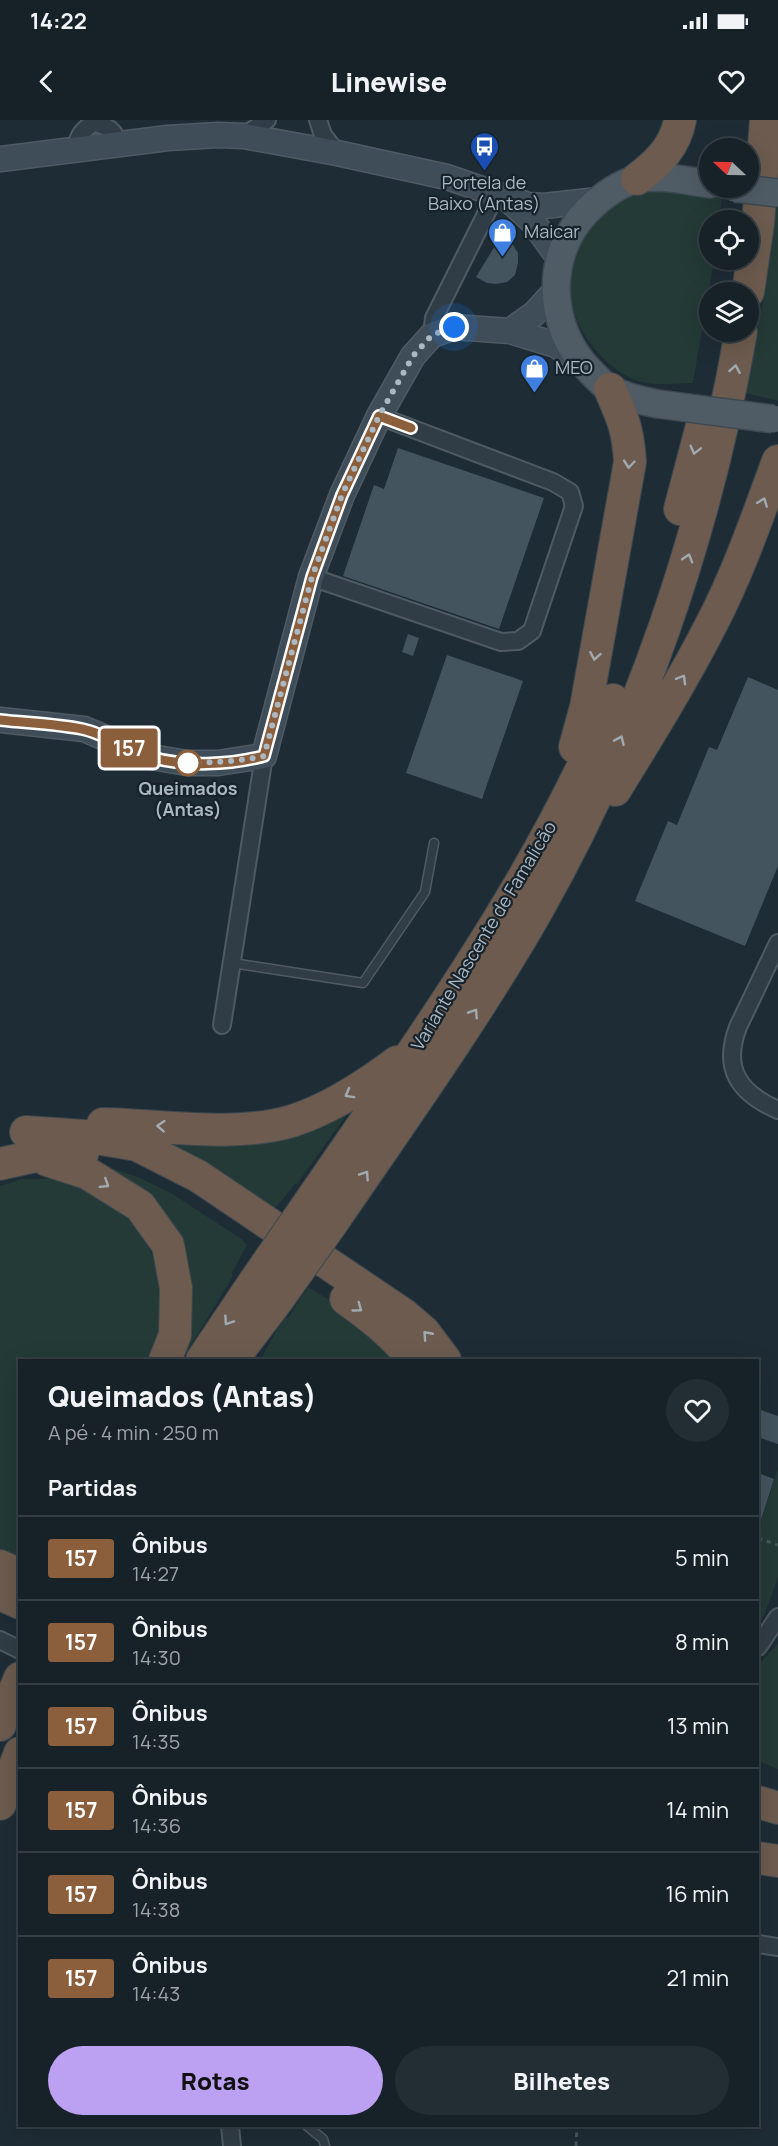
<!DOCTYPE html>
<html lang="pt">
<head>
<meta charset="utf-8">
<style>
  :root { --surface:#162128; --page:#232e34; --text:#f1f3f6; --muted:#9ea3a8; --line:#353e45; --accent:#bca0f2 }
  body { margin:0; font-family:Manrope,sans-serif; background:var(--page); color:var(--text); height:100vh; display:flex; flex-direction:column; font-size:22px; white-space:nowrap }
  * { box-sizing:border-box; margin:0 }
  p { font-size:20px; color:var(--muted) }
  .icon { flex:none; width:33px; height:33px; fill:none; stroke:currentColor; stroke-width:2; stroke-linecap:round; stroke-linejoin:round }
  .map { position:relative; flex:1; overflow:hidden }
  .drawer { position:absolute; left:18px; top:1239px; width:741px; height:768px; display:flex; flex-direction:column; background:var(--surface); border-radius:0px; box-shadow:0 6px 24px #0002,0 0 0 2px var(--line) }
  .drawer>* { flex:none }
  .badge { padding:0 12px; border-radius:4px; font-size:21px; line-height:39px }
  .needle { width:39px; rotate:292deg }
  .buttons { position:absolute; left:699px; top:18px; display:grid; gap:12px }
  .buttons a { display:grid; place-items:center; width:60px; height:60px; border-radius:50%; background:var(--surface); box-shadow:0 6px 24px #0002,0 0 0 2px var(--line); font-size:30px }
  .you { position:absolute; width:30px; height:30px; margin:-15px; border:4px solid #fff; border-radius:50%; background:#1a73e8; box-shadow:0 0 0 9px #1a73e833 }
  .map>.badge { position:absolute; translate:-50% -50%; box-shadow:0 0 0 3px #fff }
  h2 { padding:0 30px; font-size:22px; line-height:54px }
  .round { display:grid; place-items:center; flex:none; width:63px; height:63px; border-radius:32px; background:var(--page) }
  .overview { display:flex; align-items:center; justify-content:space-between; height:102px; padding:0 30px }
  h1 { font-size:28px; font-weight:800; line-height:45px }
  .primary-button { display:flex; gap:12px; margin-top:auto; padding:12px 30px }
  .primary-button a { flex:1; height:69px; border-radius:36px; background:var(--accent); color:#111; font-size:24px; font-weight:800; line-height:69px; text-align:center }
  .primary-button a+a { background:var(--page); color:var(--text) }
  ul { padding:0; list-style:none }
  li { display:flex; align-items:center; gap:18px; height:84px; padding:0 30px; border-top:2px solid var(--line) }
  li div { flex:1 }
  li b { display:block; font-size:22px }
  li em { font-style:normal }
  li .badge { min-width:66px; font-weight:700; text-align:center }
  .status { display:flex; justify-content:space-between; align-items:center; height:42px; padding:0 30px; background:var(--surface); direction:ltr }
  .status svg { height:16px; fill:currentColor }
  header { display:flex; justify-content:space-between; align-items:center; height:78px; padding:0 30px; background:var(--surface); font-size:27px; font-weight:800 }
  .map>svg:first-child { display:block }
  .green { fill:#233a37 }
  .building { fill:#43545f }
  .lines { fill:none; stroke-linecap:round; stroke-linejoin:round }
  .lane-casing { stroke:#4e5b64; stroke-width:11 }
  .street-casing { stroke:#4e5b64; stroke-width:20 }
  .secondary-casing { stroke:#4e5b64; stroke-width:27 }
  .primary-casing { stroke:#3d4952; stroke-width:30 }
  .highway-casing { stroke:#3c4850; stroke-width:34 }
  .path { stroke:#415756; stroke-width:3; stroke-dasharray:4.5 4.5; stroke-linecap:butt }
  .lane { stroke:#313d46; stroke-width:8 }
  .street { stroke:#313d46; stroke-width:16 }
  .secondary { stroke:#3f4d59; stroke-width:24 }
  .primary { stroke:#4f5c66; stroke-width:27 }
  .highway { stroke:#6c5b4e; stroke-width:32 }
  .primary-bridge-casing { stroke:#3d4952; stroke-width:30; stroke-linecap:butt }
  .highway-bridge-casing { stroke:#3c4850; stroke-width:34; stroke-linecap:butt }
  .primary-bridge { stroke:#4f5c66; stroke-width:27 }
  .highway-bridge { stroke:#6c5b4e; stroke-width:32 }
  .oneway { stroke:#a1aab1 }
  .line-casing { stroke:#fff; stroke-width:14 }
  .line { stroke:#8b5e3c; stroke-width:9 }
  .walk { stroke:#aab8c3; stroke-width:6; stroke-dasharray:0 10.8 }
  .stop-dot { fill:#fff; stroke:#8b5e3c; stroke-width:3 }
  .labels { text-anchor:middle; stroke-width:4.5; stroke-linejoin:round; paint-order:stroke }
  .poi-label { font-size:18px; fill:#aab8c3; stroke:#17222a; text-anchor:start }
  .stop-label { font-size:18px; font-weight:bold; fill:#aab8c3; stroke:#17222a }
  .street-label { font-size:18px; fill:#aab8c3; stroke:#17222a }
</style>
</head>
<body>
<div class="status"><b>14:22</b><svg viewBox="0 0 49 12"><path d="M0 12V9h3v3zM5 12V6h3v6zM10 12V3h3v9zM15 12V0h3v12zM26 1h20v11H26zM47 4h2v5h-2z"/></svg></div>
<header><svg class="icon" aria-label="back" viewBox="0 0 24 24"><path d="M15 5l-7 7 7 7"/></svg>Linewise<svg class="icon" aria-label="heart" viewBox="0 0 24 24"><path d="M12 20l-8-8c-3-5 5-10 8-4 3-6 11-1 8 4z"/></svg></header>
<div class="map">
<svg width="778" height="2026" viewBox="0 0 778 2026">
  <rect width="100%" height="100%" fill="#1e2c35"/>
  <path class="green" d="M676,68L723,71L719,100H710V140H714L693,263C677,263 658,266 642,262C623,257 606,243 594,228C544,167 574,90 648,69C656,67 667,68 676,68Z
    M774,81L778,82V281L745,273L764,177Z
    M347,994L297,1064H295L273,1091L160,1019Z
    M100,1044L140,1058L171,1073L243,1120L247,1125L232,1153L233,1156L182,1240L186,1163Z
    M22,1059H58L92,1070L120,1085L141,1108L158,1149L164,1183L159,1217L149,1240H20L19,1440L0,1429V1066Z
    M308,1167L350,1193L398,1240H260L284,1198H288Z
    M778,1348V1457L769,1483L758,1507V1411Z
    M778,1524V1649L758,1641V1545Z"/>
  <path class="building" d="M501,116L513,125L518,133V143L515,155L507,162L496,164L487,163L476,157Z
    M398,328L544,378L499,509L343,456L374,365L384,369Z
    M408,514L419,518L413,536L402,532Z
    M447,535L523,561L482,679L406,653Z
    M748,557L778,570V746L745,826L635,781L668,701L677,705L709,627L717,630Z
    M758,1289L778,1296V1324L758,1317Z
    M761,1354L774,1359L760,1403H758V1364Z"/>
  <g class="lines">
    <defs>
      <path id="lane" d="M232,843L363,863L425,772L434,723
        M307,2006L323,2019L325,2026"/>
      <path id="street" d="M318,0L323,15L337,33
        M94,2C107,7 115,9 118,24
        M244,16L267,0
        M78,29C76,15 84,10 94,2
        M432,215L434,198L496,74
        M311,457L501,522L518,521L532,511L574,386L570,372L553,362L379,296
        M778,823L738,907C722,949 739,973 778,990
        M222,905L264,636
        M0,1520L20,1530
        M758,1527L778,1497
        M758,1824L778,1827
        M230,2006L232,2026"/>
      <path id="secondary" d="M0,39L168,18L218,15L244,16L337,33L447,57L528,85L544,86L598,80
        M511,82L533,102L559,138
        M510,211L534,194L556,170
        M0,600L84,609L151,637L187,643H218L264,636L311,457L342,375L379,296L413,236L432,215L454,207L510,211L556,225L578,240"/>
      <path id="primary" d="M658,284C642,281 625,277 610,269C603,265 596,257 590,251C547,208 544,135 587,91C600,78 618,64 637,59C659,54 687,61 710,64"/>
      <path id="highway" d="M637,59C658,43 675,27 680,0
        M748,172L758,104L766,0
        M680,389L704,298
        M575,627L586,587L630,342C628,309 623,299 610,269
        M615,670C649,615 683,560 712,503C739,451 758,395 778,341
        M103,1004C162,1005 236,1018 292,1001C330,989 365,966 397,942
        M26,1012L84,1016L137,1025L198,1056L403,1194L424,1212L445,1240
        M47,1040L87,1053L140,1086L168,1125L176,1168L175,1215L165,1240
        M0,1044L54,1032H83
        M307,1086C418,924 537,762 613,580
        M332,1103C403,999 477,896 539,787C639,609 706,412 741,212
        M346,1179C371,1197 395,1215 413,1240
        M202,1240L255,1161
        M232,1240L279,1178
        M0,1446L20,1455
        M0,1474L20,1483
        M0,1605L20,1558
        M758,1682L778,1688
        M0,1684L20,1633
        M758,1738L778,1741"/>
    </defs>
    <use href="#lane" class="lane-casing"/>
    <use href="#street" class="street-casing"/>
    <use href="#secondary" class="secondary-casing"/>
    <use href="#primary" class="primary-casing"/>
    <use href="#highway" class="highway-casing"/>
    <path class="path" d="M758,1418L778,1425
      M576,2026L577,2006"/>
    <use href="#lane" class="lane"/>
    <use href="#street" class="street"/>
    <use href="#secondary" class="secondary"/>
    <use href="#primary" class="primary"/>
    <use href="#highway" class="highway"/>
    <defs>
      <path id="primary-bridge" d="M735,68L778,73
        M658,284L773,299"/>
      <path id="highway-bridge" d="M255,1161L307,1086
        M279,1178L332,1103"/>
    </defs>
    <use href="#primary-bridge" class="primary-bridge-casing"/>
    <use href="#highway-bridge" class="highway-bridge-casing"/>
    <use href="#primary-bridge" class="primary-bridge"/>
    <use href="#highway-bridge" class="highway-bridge"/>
  </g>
  <defs><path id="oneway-chevron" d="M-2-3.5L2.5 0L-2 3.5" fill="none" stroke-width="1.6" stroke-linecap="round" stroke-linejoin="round" transform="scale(1.5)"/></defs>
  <g class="oneway">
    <use href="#oneway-chevron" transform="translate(735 249) rotate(-80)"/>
    <use href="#oneway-chevron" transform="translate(695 330) rotate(104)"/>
    <use href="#oneway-chevron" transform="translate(629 344) rotate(95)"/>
    <use href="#oneway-chevron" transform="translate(763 382) rotate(-69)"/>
    <use href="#oneway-chevron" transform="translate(688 438) rotate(-73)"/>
    <use href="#oneway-chevron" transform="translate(595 536) rotate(100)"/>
    <use href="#oneway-chevron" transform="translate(682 559) rotate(-60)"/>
    <use href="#oneway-chevron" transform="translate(620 620) rotate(-66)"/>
    <use href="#oneway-chevron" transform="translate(474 893) rotate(-57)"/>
    <use href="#oneway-chevron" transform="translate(349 974) rotate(151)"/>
    <use href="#oneway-chevron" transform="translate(161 1006) rotate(-176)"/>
    <use href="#oneway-chevron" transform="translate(365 1055) rotate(-56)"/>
    <use href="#oneway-chevron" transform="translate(105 1064) rotate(32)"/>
    <use href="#oneway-chevron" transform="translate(358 1188) rotate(36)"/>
    <use href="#oneway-chevron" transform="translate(228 1201) rotate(124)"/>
    <use href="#oneway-chevron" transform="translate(427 1215) rotate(-132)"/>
  </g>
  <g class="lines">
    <defs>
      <path id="line" d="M0,600C27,603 56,604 82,609C106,614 127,630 150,637C186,647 229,645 264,636L312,457L342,375L379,296L411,308"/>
    </defs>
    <use href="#line" class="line-casing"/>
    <use href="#line" class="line"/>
    <path class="walk" d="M188,643C211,642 239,642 264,636L312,457L342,375L379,296L413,236L432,215L454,207"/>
  </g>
  <defs>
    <symbol id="bus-pin" viewBox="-11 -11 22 30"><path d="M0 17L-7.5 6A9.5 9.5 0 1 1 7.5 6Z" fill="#1a4fb4" stroke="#17222a"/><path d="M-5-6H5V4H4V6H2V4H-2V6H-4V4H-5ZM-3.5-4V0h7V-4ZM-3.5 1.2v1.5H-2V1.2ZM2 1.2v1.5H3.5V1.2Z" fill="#fff"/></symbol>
    <symbol id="shop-pin" viewBox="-11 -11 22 30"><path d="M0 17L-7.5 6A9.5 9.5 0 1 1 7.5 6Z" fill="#3f7fe0" stroke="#17222a"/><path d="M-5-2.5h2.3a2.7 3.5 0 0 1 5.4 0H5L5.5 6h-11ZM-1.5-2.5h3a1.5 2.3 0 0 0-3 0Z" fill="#fff"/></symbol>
  </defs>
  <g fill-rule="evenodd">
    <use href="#bus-pin" x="468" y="10" width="33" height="45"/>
    <use href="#shop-pin" x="486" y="96" width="33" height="45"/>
    <use href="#shop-pin" x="518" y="232" width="33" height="45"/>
  </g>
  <circle class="stop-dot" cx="188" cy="643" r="12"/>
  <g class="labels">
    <g class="poi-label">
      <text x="484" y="69" text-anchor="middle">Portela de<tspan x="484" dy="21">Baixo (Antas)</tspan></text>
      <text x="524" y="118">Maicar</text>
      <text x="555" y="254">MEO</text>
    </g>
    <g class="stop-label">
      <text x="188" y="675">Queimados<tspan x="188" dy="21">(Antas)</tspan></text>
    </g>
    <g class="street-label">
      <text transform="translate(484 816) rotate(-59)" y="6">Variante Nascente de Famalicão</text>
    </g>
  </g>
</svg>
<div class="buttons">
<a><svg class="needle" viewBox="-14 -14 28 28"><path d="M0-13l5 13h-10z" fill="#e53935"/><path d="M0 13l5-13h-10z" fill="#9ea3a8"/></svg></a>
<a><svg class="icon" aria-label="locate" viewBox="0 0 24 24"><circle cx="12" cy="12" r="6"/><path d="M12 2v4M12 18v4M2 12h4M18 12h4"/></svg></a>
<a><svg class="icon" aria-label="layers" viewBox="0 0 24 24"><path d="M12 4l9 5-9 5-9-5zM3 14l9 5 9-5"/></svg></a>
</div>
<div class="you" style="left:454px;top:207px"></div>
<b class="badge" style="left:129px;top:628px;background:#8b5e3c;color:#fff">157</b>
<section class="drawer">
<div class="overview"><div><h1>Queimados (Antas)</h1><p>A pé · 4 min · 250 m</p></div><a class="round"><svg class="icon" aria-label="heart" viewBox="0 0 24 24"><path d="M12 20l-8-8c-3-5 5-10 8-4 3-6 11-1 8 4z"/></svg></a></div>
<h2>Partidas</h2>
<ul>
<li><span class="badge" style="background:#8b5e3c;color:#fff">157</span><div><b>Ônibus</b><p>14:27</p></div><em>5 min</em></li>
<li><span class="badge" style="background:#8b5e3c;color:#fff">157</span><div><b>Ônibus</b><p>14:30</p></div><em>8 min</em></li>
<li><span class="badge" style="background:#8b5e3c;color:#fff">157</span><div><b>Ônibus</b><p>14:35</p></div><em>13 min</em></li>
<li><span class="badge" style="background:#8b5e3c;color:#fff">157</span><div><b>Ônibus</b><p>14:36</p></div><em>14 min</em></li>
<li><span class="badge" style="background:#8b5e3c;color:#fff">157</span><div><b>Ônibus</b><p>14:38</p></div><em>16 min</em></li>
<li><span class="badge" style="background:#8b5e3c;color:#fff">157</span><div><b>Ônibus</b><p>14:43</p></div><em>21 min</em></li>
</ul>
<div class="primary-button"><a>Rotas</a><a>Bilhetes</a></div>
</section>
</div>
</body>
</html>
